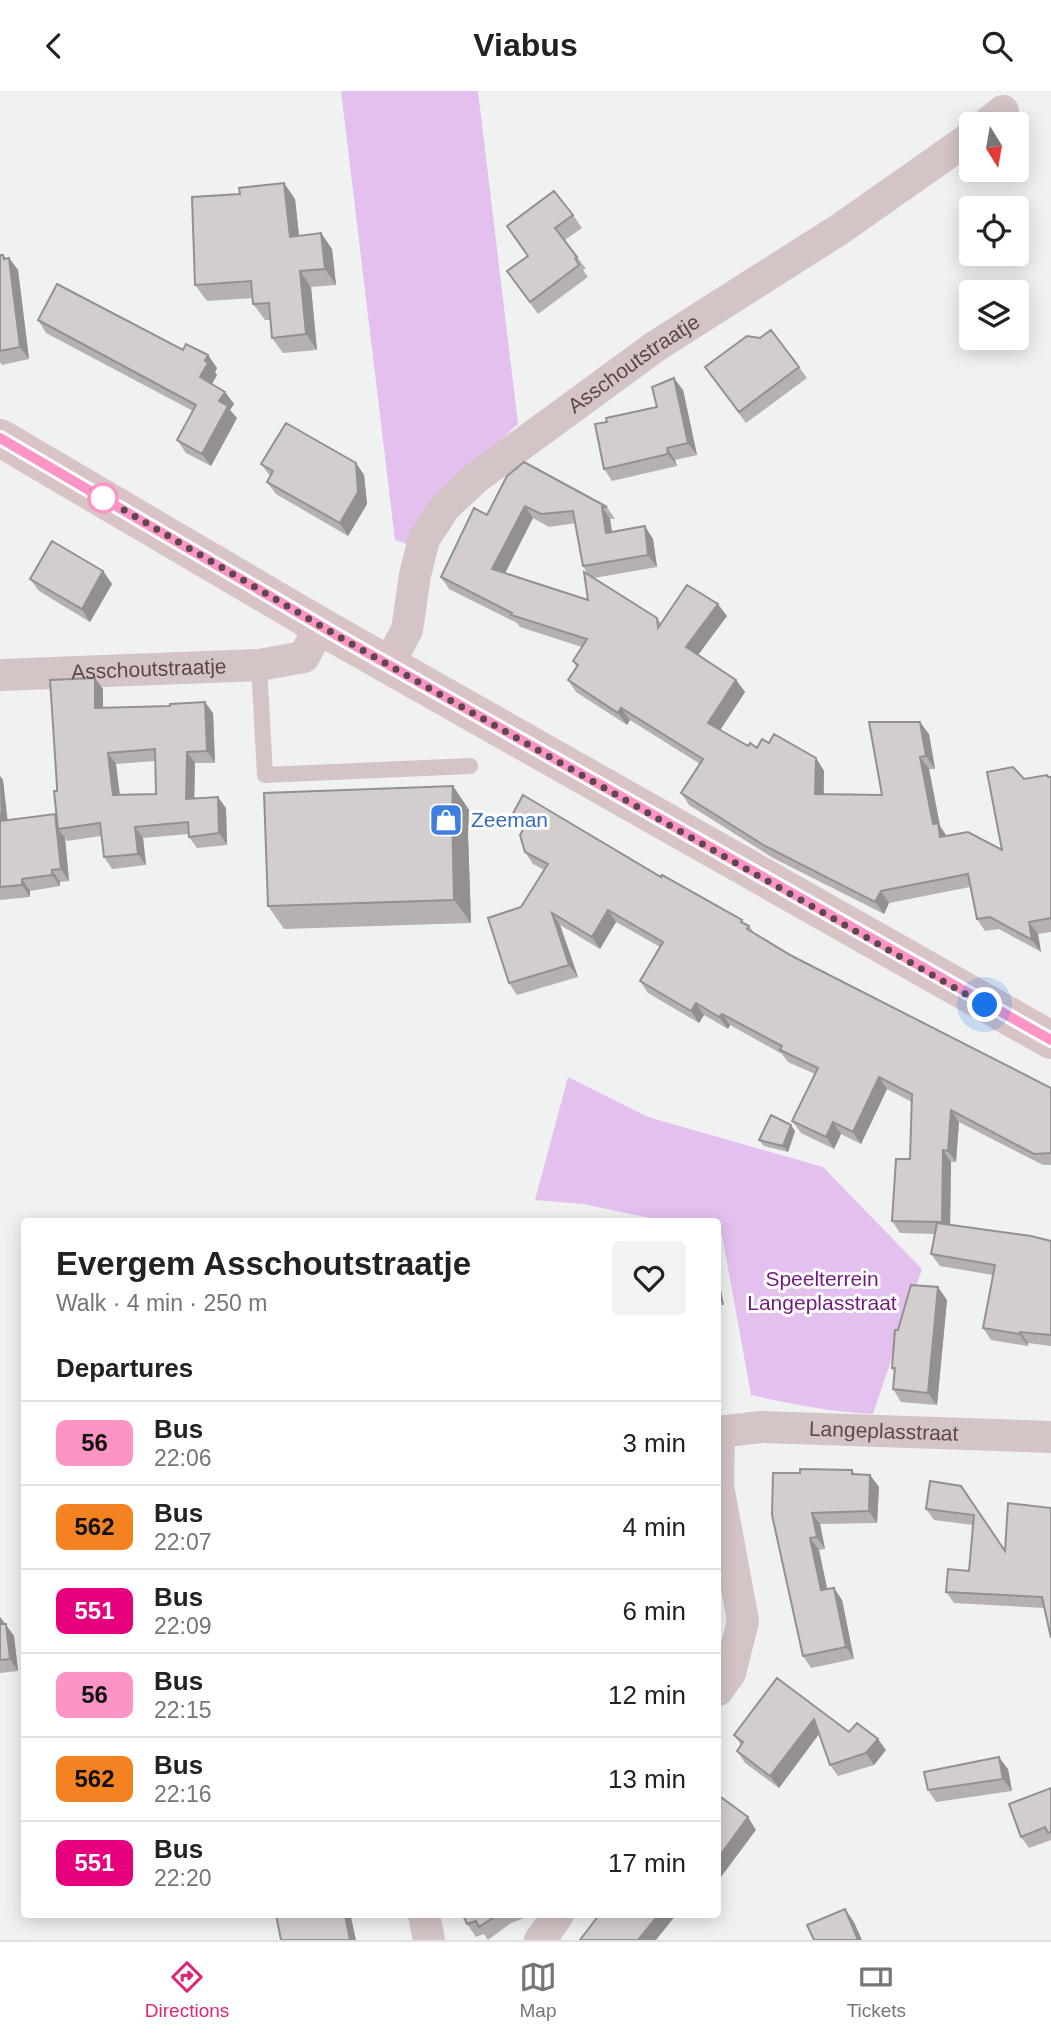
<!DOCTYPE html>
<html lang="en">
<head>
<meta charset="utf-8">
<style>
  :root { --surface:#fff; --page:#f2f2f2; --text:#222; --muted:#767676; --line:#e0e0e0; --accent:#db2777 }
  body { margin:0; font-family:Arial,sans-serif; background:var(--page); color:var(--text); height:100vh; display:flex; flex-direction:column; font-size:26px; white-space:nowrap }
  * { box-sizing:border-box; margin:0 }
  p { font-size:23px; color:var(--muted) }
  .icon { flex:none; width:38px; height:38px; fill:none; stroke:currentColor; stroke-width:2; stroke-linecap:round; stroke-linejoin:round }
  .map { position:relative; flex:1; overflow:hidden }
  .sheet { position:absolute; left:21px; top:1127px; width:700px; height:700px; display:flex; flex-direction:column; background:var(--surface); border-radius:7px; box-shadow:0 4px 18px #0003 }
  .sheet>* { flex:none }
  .badge { padding:0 14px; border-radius:10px; font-size:24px; line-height:46px }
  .needle { width:46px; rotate:169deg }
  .tools { position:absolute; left:959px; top:21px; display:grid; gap:14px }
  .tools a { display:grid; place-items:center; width:70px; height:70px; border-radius:7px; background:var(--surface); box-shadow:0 4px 18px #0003; font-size:35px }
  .you { position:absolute; width:35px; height:35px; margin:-18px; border:5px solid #fff; border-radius:50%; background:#1a73e8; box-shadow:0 0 0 10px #1a73e833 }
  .map>.badge { position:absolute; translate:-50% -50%; box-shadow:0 0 0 4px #fff }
  h2 { padding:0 35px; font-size:26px; line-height:63px }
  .round { display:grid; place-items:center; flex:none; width:74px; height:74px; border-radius:7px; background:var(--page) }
  .overview { display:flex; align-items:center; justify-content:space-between; height:119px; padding:0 35px }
  h1 { font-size:33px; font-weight:800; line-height:52px }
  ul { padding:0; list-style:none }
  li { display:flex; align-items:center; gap:21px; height:84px; padding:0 35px; border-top:2px solid var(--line) }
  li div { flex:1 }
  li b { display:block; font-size:26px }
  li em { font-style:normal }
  li .badge { min-width:77px; font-weight:700; text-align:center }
  header { display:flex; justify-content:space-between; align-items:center; height:91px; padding:0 35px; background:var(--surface); font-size:32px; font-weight:800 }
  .menu { display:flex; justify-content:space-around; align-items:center; height:98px; border-top:2px solid var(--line); background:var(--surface); font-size:19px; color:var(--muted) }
  .menu a { display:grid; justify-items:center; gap:4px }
  .menu .selected { color:var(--accent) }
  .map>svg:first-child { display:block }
  .green { fill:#e4c0ef }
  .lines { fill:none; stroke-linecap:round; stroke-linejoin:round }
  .service { stroke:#d4c4c6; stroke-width:16 }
  .minor { stroke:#d4c4c6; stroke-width:32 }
  .secondary { stroke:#d8c3c5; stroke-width:38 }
  .wall { fill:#b6b0b1; fill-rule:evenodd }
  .shaded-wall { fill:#949090 }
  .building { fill:#d4cdce; stroke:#949090; stroke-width:2; fill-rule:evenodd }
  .line-casing { stroke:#fff; stroke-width:16 }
  .line { stroke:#fc95c5; stroke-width:10 }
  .walk { stroke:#5d484b; stroke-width:7; stroke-dasharray:0 12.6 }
  .stop-dot { fill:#fff; stroke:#fc95c5; stroke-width:3.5 }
  .labels { text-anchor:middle; stroke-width:6; stroke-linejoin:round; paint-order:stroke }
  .street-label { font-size:21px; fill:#5d484b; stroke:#fff }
  .shop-label { font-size:21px; fill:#366cbe; stroke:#fff; text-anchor:start }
  .park-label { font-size:21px; fill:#74197f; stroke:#fff }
</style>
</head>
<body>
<header><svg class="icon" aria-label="back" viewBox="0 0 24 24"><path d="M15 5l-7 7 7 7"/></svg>Viabus<svg class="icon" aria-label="search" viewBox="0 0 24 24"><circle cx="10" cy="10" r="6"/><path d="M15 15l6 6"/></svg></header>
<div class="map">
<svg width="1051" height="1849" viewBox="0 0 1051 1849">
  <rect width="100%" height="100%" fill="#f0f2f1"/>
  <path class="green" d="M341,0H478L518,333L423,422L409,454L395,449Z
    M568,986L648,1026L823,1076L922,1178L873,1323C831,1321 792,1313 751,1304L722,1144L718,1143V1130H664L583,1113L535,1109Z"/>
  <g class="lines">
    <path class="service" d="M259,574L265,684L470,675"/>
    <g class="minor">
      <path d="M987,33L1003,20"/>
      <path id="s1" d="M388,574L407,539L415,484L424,448L445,416L477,386L656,255L840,138L971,46"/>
      <path id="s2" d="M0,584L259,574L304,566L320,535"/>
      <path id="s3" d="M718,1341L761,1336L1051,1346"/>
      <path d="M718,1599L730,1582L743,1530L718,1395L719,1342"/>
      <path d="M424,1824L429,1849"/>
      <path d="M540,1849L558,1824"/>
    </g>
    <path class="secondary" d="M0,347L320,535L1051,949"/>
  </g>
  <path class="wall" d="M295,108L299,145L321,142L332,158L336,194L311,196L317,259L283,262L272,247L270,229H265L253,213V207L207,210L195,194Z
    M573,124L582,137L565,149L586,178L583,179L588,186L538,223L507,180L528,165L507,135Z
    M0,164L6,168L9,167L18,179L29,268L2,274L0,271Z
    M38,229L208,264L217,277L215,281L217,284L212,293L225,301L234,313L230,319L237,327L211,375L186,362L177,349L193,320L46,242Z
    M705,276H799L807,287L746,332Z
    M683,299L697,364L675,369L677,375L612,390L604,378L657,316Z
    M356,372L364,384L367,413L348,445L276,403L267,391L270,385L261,373Z
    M507,385L607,416L615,428H610L612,441L653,448L657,476L594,487L657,527L661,533L727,525L698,564L736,589L745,601L720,639L748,655L757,657L769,652L816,667L824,680V704H882L929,643L935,678H929L940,735L946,745L1002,759L1024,688L1047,684L1049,686H1051V841L1038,843L1041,861L999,838L985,840L977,828L970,796L889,812L884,823L773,767L689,714L681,702L700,673L630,629L627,634L576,601L568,589L577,576L573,570L582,556L520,536L517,532L449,498L441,486L487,424ZM533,427L549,436L576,432L583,475L588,484V509L505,482Z
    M103,480L112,493L90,531L39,500L30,488Z
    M103,598V617L213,622L215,672H195L194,707L226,717L227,754L197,757L189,746V743L143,747L146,774L112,778L104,766L101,745L67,750L65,747L69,790L60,791V795L30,800V806L0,809V685L3,689L7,729L57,725V700ZM156,670V703L120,704L116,673Z
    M453,695L469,719L468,743L471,832L284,838L268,815Z
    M511,726L661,786L742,829L744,833L749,835L754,842L792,865L1051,997V1074H1043L959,1031L956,1071H951L950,1134L1051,1150V1255L1028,1252V1255L991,1249L983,1237L993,1184L940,1175L931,1163L935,1143L900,1142L892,1130L910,1068L912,1011L887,998L861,1053L841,1043L834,1058L801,1042L792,1030L815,983L788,971L782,963L730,934L728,938L704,924L699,932L648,902L640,890L660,856L616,831L600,858L560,834L578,886L517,904L509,892L521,816L544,779L533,773L525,761L522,740L520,738Z
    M795,1040L788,1061L764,1055L759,1049Z
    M718,1187L719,1190L724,1214L718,1215Z
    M947,1209L937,1314L901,1311L893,1298L894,1281L892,1277L898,1239Z
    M852,1379L855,1383L870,1384L879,1396L877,1432L820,1433L825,1458L819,1459L827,1498L842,1509L854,1568L811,1577L803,1565L800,1382Z
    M961,1395L1005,1460L1051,1417L1045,1517L954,1512L946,1501L969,1480L973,1434L934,1429L926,1418Z
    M0,1526L14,1545L18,1580L0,1582Z
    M849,1641L886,1659L874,1674L838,1685L830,1674L819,1643L779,1697L745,1672L737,1660L741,1654L734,1644Z
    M1008,1678L1012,1700L936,1711L928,1699Z
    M1051,1697V1749L1029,1757L1021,1746Z
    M463,1824H532L511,1832L488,1849L484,1843L476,1846L467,1833Z"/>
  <path class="shaded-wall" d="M284,92L295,108L301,162L290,146Z
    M321,142L332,158L336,194L325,178Z
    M3,164L10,173L9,167L18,179L29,268L20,256Z
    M300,180L311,196L317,259L306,243Z
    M208,264L217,277L215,281L217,284L208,299L200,286Z
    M674,287L683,299L697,364L688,352Z
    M225,301L234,313L230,319L237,327L211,375L202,363L219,310Z
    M667,357L675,369L677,375L668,363Z
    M356,372L364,384L367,413L348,445L340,432Z
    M525,415L533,427L501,490L492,478Z
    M602,416L610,428L614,454L606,442Z
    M645,435L653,448L657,476L648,464Z
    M103,480L112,493L90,531L82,518Z
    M718,513L727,525L695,568L686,556Z
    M95,587L103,598V629L95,617Z
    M736,589L745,601L717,644L708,632Z
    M205,611L213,622L215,672L207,660Z
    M621,617L630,629L627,634L618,622Z
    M920,631L929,643L935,678L926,665Z
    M187,661L195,672L194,720L186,708Z
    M108,662L116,673L121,716L113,704Z
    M920,666L929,678L940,735L946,744L949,758L933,733Z
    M816,667L824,680L823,716L815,703Z
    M0,685L3,689L9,741L1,730Z
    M453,695L469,719L468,743L471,832L454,809L452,720Z
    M218,706L226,717L227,754L219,742Z
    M55,723L63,734L58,738L65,747L69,790L61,778Z
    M135,736L143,747L146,774L138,763Z
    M52,779L60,791V795L52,784Z
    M22,788L30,800V806L22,794Z
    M881,800L889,812L884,823L875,811Z
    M608,819L616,831L600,858L592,846Z
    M552,822L560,834L578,886L569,874Z
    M1029,831L1038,843L1041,861L1032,849Z
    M696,912L704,924L699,932L691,920Z
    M722,923L730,934L728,938L719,926Z
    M879,986L887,998L861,1053L853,1041Z
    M951,1019L959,1031L956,1071L948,1060Z
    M833,1031L841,1043L834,1058L826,1046Z
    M791,1034L795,1040L788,1061L783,1055Z
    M943,1059L951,1071L950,1143L942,1131Z
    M718,1187L719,1190L724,1214L718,1205Z
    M938,1196L947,1209L937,1314L928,1302Z
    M1020,1241L1028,1252V1255L1019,1243Z
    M870,1384L879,1396L877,1432L869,1420Z
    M812,1422L820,1433L825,1458L817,1446Z
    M810,1447L819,1459L830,1511L821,1499Z
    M834,1497L842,1509L854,1568L846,1556Z
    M0,1526L14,1545L18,1580L10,1568L0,1534Z
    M814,1628L822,1639L779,1697L770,1685Z
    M878,1648L886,1659L874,1674L866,1662Z
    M999,1666L1008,1678L1012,1700L1003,1688Z
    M748,1726L756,1739L718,1790V1767Z
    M845,1818L854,1831L862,1849H858Z
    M345,1824H350L351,1826L356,1849H350Z
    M658,1824H676L656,1849H638Z"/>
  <path class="building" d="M284,92L290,146L321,142L325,178L300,180L306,243L272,247L269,212L253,213L251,190L195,194L192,106L240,103L239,97Z
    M554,100L573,124L555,137L577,166L575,167L579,174L530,211L507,180L528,165L507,135Z
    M0,164H3L4,168L9,167L20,256L0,260Z
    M57,193L183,259L186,253L208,264L205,270L208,272L200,286L225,301L219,310L228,315L202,363L177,349L196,314L38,229Z
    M771,239L799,276L739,321L705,276L747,245L760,247Z
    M674,287L688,352L667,357L668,363L604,378L595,333L607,331L606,327L657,316L652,296Z
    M286,332L356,372L358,401L340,432L267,391L273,380L261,373Z
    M524,371L607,416H602L606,442L645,435L648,464L583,475L573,420L541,423L525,415L492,478L588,509L584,481L657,527L658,537L687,494L718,513L686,556L736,589L708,632L748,655L750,652L757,657L762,648L769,652L774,643L816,667L815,703L882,704L869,631H920L926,665L920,666L933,733L938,732L940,746L968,741L1002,759L987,681L1013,676L1024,688L1047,684L1048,686H1051V827L1029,831L1032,849L990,826L977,828L968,783L881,800L875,811L765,755L681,702L703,668L621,617L618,622L568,589L578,574L573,570L587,548L511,524L512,522L441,486L474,417L487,424L507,385Z
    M52,450L103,480L82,518L30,488Z
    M95,587V617L170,615V613L205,611L207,660L187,661L186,708L218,706L219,742L189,746L188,731L135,736L138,763L104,766L100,732L58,738L54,700H57V695L50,589ZM155,658L156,703L113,704L108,662Z
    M453,695L452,720L454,809L268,815L264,702Z
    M523,704L661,786L662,784L742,829L741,831L749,835L747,838L792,865L1051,997V1062L1034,1063L951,1019L948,1060L943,1059L942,1131L892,1130L896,1068H910L912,1003L879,986L853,1041L833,1031L826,1046L792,1030L818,977L780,959L782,955L722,923L719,926L696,912L691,920L640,890L663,851L608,819L592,846L552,822L569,874L509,892L488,827L521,816L548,773L525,761L520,744L526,734L511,726Z
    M0,723L1,730L55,723L61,778L52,779V784L22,788V794L0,796Z
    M771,1024L791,1034L783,1055L759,1049Z
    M937,1132L1031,1145L1051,1150V1244L1020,1241L1019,1243L983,1237L995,1174L931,1163Z
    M911,1194L938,1196L928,1302L893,1298L895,1277H892L895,1239H898Z
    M800,1378L852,1379V1383L870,1384L869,1420L812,1422L817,1446L810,1447L821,1499L834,1497L846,1556L803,1565L772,1424L773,1382H800Z
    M930,1390L961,1395L1005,1460L1008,1412L1051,1417V1547L1042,1506L946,1501L948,1478L969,1480L974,1424L926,1418Z
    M0,1533H6L10,1568L0,1569Z
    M777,1587L849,1641L857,1632L878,1648L866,1662L830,1674L814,1628L770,1685L737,1660L743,1651L734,1644Z
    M999,1666L1003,1688L928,1699L924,1681Z
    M1051,1697V1741L1048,1742L1045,1736L1021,1746L1009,1713Z
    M718,1704L748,1726L718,1767Z
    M845,1818L858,1849H814L807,1834Z
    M276,1824H345L350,1849H281Z
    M463,1824H497L479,1836L476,1830L467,1833Z
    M599,1824H658L638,1849H580Z"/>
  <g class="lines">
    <defs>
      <path id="line" d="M0,347L343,548L1051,949"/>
    </defs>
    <use href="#line" class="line-casing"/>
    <use href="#line" class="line"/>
    <path class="walk" d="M103,407L92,400L343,548L985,914"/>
  </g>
  <defs>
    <symbol id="shop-square" viewBox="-11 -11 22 22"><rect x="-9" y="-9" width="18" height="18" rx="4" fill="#3f7fe0" stroke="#fff"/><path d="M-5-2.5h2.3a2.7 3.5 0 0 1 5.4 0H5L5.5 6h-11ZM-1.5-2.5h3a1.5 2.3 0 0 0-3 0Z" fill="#fff"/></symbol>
  </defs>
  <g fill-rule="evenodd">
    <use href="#shop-square" x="427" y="710" width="38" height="38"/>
  </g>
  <circle class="stop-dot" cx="103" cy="407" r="14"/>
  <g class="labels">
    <g class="street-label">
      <text dy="7" stroke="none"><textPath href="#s1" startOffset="408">Asschoutstraatje</textPath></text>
      <text dy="7" stroke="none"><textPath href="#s2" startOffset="149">Asschoutstraatje</textPath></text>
      <text dy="7" stroke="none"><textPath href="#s3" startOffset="166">Langeplasstraat</textPath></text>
    </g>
    <g class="shop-label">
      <text x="471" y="736">Zeeman</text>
    </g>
    <g class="park-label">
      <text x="822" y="1195">Speelterrein<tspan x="822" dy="24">Langeplasstraat</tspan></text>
    </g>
  </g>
</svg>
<div class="tools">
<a><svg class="needle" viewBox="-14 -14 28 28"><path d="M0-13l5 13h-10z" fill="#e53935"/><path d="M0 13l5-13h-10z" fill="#767676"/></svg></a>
<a><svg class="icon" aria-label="locate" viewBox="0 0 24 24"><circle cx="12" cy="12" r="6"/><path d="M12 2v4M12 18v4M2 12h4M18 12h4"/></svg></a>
<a><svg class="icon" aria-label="layers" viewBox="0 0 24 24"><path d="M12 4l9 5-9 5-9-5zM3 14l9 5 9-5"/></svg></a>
</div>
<div class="you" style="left:985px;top:914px"></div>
<section class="sheet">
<div class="overview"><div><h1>Evergem Asschoutstraatje</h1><p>Walk · 4 min · 250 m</p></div><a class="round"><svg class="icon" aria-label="heart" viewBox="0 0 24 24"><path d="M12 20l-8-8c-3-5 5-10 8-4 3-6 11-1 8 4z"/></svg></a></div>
<h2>Departures</h2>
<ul>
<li><span class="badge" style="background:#fc95c5;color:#111">56</span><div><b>Bus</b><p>22:06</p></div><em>3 min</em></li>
<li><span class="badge" style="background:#f58220;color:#111">562</span><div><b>Bus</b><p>22:07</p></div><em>4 min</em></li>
<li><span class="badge" style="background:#e6007e;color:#fff">551</span><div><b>Bus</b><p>22:09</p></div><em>6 min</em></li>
<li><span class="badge" style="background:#fc95c5;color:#111">56</span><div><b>Bus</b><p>22:15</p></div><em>12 min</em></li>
<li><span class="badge" style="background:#f58220;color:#111">562</span><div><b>Bus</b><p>22:16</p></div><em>13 min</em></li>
<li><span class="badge" style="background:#e6007e;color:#fff">551</span><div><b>Bus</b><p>22:20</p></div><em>17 min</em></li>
</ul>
</section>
</div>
<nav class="menu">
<a class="selected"><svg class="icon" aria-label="directions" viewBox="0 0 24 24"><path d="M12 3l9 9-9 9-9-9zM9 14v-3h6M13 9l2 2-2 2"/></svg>Directions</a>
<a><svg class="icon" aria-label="map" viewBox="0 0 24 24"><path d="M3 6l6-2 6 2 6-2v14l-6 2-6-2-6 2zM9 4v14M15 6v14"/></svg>Map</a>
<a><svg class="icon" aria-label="tickets" viewBox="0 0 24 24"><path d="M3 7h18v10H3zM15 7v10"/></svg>Tickets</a>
</nav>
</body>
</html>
